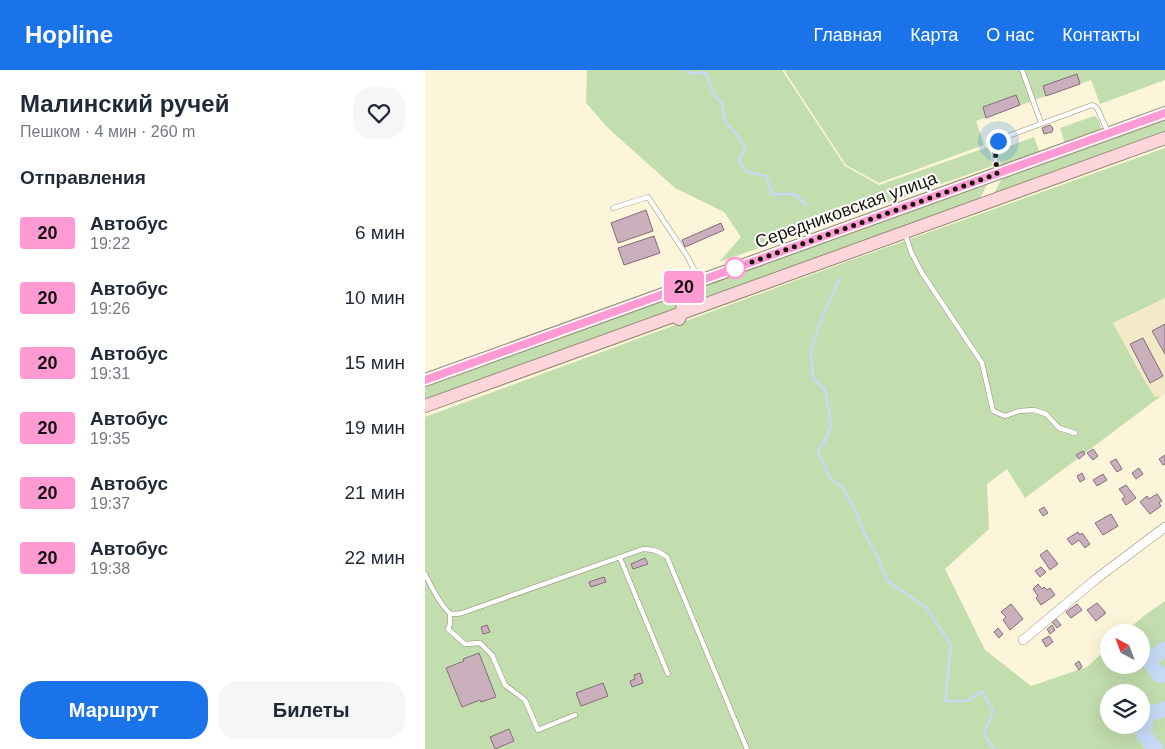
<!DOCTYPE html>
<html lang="ru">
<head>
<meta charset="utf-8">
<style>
  :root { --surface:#fff; --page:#f6f6f7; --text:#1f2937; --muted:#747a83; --accent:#1a73e8 }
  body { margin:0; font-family:Arial,sans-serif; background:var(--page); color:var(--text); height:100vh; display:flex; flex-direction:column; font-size:19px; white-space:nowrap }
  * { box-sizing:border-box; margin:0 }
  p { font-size:16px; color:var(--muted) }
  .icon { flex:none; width:28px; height:28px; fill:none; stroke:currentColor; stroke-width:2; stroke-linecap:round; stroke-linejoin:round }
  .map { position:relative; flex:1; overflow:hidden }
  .sheet { display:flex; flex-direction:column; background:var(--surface); width:425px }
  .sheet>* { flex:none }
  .badge { padding:0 10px; border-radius:4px; font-size:18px; line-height:32px }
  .needle { width:32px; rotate:319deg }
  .buttons { position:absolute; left:675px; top:554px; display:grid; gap:10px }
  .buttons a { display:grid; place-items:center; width:50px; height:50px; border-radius:50%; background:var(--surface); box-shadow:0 5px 20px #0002; font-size:25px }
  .you { position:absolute; width:25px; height:25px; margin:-12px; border:4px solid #fff; border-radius:50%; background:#1a73e8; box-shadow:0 0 0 8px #1a73e833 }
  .map>.badge { position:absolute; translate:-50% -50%; box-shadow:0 0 0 2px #fff }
  h2 { padding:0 20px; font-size:19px; line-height:45px }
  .round { display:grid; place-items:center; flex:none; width:52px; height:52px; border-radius:20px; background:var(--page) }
  .overview { display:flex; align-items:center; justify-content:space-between; height:85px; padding:0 20px }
  h1 { font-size:24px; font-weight:700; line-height:38px }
  .button { display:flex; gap:10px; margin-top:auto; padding:10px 20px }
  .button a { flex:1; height:58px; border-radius:20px; background:var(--accent); color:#fff; font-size:20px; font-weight:700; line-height:58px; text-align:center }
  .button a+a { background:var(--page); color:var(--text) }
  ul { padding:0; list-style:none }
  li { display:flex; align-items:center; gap:15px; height:65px; padding:0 20px }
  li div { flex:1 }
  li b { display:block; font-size:19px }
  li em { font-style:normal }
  li .badge { min-width:55px; font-weight:700; text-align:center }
  header { display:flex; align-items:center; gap:30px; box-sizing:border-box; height:70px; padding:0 25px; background:var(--accent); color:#fff }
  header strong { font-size:24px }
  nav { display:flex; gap:28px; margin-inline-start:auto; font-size:18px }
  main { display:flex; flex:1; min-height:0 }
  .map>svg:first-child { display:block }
  .built { fill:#f3eac7 }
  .green { fill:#c2ddae; fill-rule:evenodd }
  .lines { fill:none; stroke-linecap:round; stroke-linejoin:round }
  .stream { stroke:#c6daf6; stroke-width:2.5 }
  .river { stroke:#c6daf6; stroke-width:15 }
  .building { fill:#caafbd; stroke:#866c7a }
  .lane-casing { stroke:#938c73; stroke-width:5.5 }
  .street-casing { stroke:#938c73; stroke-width:10 }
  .secondary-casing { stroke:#938c73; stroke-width:14 }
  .lane { stroke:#fff; stroke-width:4.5 }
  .street { stroke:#fff; stroke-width:9 }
  .secondary { stroke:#fed5db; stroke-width:12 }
  .line-casing { stroke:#fff; stroke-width:11 }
  .line { stroke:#ff9ad2; stroke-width:8 }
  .walk { stroke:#19160c; stroke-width:5; stroke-dasharray:0 9 }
  .stop-dot { fill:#fff; stroke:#ff9ad2; stroke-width:2.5 }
  .labels { text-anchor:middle; stroke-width:4; stroke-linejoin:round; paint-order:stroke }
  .street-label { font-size:18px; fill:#19160c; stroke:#fff }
</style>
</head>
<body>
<header>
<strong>Hopline</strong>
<nav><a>Главная</a><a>Карта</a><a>О нас</a><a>Контакты</a></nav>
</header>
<main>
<section class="sheet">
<div class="overview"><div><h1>Малинский ручей</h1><p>Пешком · 4 мин · 260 m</p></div><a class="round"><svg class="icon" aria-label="heart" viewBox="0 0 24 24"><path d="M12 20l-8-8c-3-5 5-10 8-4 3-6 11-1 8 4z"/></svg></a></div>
<h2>Отправления</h2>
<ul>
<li><span class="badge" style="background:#ff9ad2;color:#111">20</span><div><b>Автобус</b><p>19:22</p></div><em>6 мин</em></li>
<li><span class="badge" style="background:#ff9ad2;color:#111">20</span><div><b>Автобус</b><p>19:26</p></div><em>10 мин</em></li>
<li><span class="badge" style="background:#ff9ad2;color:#111">20</span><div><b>Автобус</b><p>19:31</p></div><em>15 мин</em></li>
<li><span class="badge" style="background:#ff9ad2;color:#111">20</span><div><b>Автобус</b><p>19:35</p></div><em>19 мин</em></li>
<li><span class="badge" style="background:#ff9ad2;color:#111">20</span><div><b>Автобус</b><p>19:37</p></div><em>21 мин</em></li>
<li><span class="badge" style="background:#ff9ad2;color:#111">20</span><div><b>Автобус</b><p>19:38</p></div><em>22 мин</em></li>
</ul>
<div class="button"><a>Маршрут</a><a>Билеты</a></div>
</section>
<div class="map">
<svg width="740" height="679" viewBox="0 0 740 679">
  <rect width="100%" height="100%" fill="#fcf5d9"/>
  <path class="built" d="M740,228V323L736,326L730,327L718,308L688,253Z"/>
  <path class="green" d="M162,0H357L420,96L454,115L563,77L566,85L567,96L294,192L316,167L299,142L250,118L184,59L161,33Z
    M359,0H740V10L675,34L666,10L551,51L559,75L454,113L421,95Z
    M669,46C674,47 677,56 675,61L640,74L635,58Z
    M740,47V64L567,127L577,108Z
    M609,67L614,81L576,95L573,86L575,82L580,78Z
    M740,78V228L688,253L718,308L730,327L736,326L600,428L582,399L562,414L564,459L520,499L560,580L606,616L662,597L684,577V595H716V562H700L720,545L740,531V679H0V347L421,192ZM684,622H716V655H684Z
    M563,112L554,131L0,329V313Z"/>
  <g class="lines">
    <path class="stream" d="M262,0L264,3L269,4L277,2L282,4L288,23L298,35L300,52L313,66L321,79L313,90L322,102L341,106L347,124H370L381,135
      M414,209L394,255L386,282L388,308L400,320L406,355L401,369L393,382L405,409L417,417L431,442L439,463L452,485L462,511L501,537L526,575L520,631H542L557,621L568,641L559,665L569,679"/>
    <path class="river" d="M740,579L724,590L734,605H740
      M731,679L718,664L722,644L740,639"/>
  </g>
  <path class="building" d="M652,4L655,14L621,26L618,16Z
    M591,25L595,35L561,48L558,37Z
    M625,55L628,58L627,62L619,64L617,58Z
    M221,140L228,161L193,173L186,153Z
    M296,153L299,160L260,177L257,170Z
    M229,166L235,183L199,195L193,178Z
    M740,254V284L727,261Z
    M718,268L738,306L725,313L705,274Z
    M668,379L673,386L668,390L662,383Z
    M658,381L660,384L654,389L651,385Z
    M740,385V394L738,395L734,389Z
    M691,389L697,399L692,402L685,392Z
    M714,398L718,404L711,409L707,403Z
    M657,403L660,409L655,412L652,406Z
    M678,404L682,410L672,416L668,410Z
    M701,415L711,428L701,435L697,429L700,427L694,419Z
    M732,424L737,431L734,433L736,436L725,444L715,432L722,426L724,429Z
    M619,437L623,443L618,446L614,440Z
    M686,444L693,456L678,465L670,453Z
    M653,462L655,465L657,463L665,474L660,478L654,470L647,475L642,469Z
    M622,480L633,494L625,500L615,485Z
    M220,488L223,494L208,499L206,494Z
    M616,497L621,502L615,507L610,501Z
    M179,507L181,512L166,517L164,512Z
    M613,514L617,519L619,517L622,520L625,518L630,525L616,535L611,528L613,526L608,519Z
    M672,533L681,543L671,551L662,540Z
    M586,534L598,549L585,560L578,550L581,547L576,542Z
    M652,534L657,540L646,548L641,542Z
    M631,549L636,555L632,558L627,552Z
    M62,555L65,562L58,564L56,557Z
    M627,555L630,560L625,564L622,559Z
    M573,558L578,564L574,568L569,562Z
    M624,566L628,572L621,577L617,570Z
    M54,583L71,627L56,632L55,630L37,637L21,598L39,591L38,589Z
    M654,591L657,597L654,600L650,594Z
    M215,603L218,613L207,617L205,611L210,609L209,605Z
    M178,613L183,626L156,636L151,623Z
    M84,659L89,671L70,679L65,667Z"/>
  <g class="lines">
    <defs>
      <path id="lane" d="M597,0L616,53
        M571,101L570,77L575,69L667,35L669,36L672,38L683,62
        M188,138L223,127L262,186L274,209
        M480,163L486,182L497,203L557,293L568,341L580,346L594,341L609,340L621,344L634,358L650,363
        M195,488L243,604
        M0,504C5,514 16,537 25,543C28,545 33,544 37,543L218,479C228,479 234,481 242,487L322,679
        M25,543V554L23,559L40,574L55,573L67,585L80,615L100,630L113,660L150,645"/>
      <path id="street" d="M598,570L671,509L740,457"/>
      <path id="secondary" d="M248,221C258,229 260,237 254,249
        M0,310L740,43
        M0,336L740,68"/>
    </defs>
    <use href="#lane" class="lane-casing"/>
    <use href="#street" class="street-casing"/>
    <use href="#secondary" class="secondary-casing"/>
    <use href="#lane" class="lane"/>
    <use href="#street" class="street"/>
    <use href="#secondary" class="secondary"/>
  </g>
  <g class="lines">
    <defs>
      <path id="line" d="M0,310L740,43"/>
    </defs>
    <use href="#line" class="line-casing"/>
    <use href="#line" class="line"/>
    <path class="walk" d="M310,198L572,104L570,77L573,71"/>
  </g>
  <circle class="stop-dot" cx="310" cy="198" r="10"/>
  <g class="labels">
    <g class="street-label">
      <text transform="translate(421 140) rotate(-20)" y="6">Середниковская улица</text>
    </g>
  </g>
</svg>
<div class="buttons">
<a><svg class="needle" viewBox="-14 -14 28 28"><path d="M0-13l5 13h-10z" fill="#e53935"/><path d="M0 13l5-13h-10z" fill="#747a83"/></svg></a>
<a><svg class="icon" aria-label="layers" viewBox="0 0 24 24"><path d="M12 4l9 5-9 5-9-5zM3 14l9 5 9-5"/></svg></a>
</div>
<div class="you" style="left:573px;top:71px"></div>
<b class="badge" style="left:259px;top:217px;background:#ff9ad2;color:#111">20</b>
</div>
</main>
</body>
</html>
